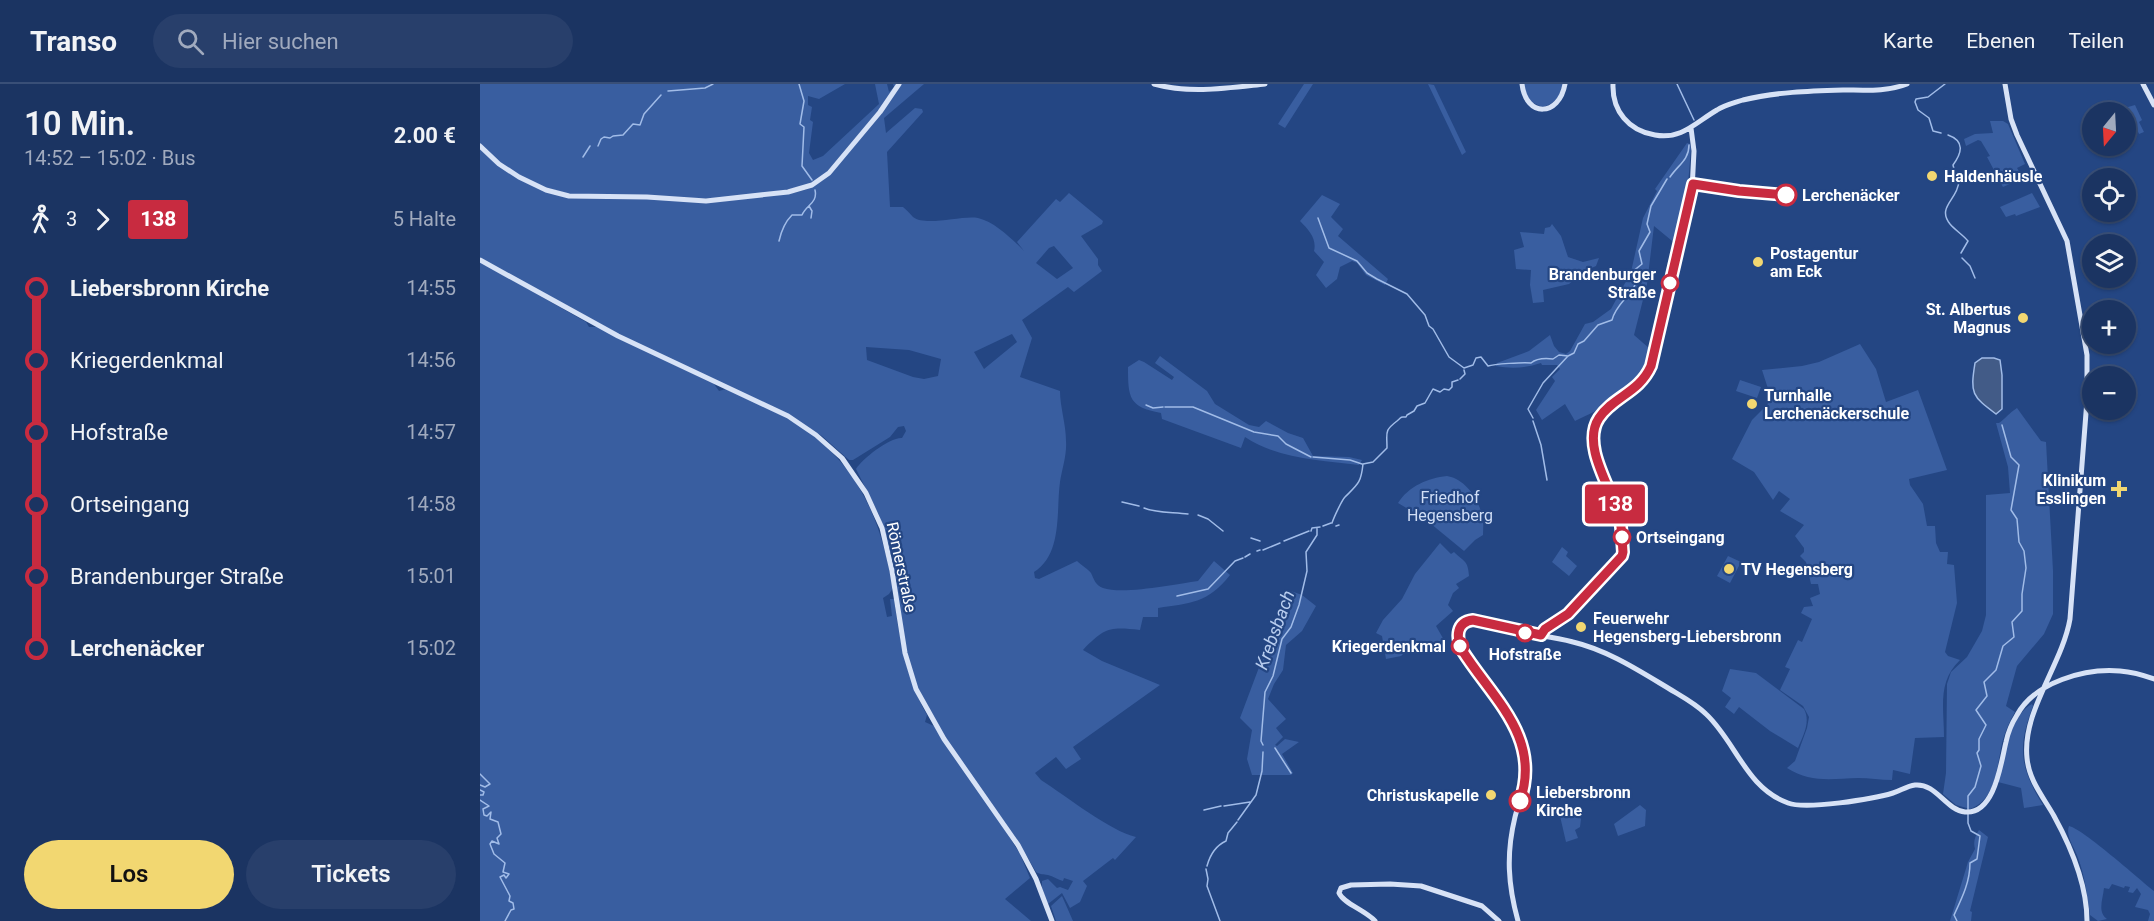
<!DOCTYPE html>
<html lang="de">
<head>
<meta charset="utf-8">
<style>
  :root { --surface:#1b3462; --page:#283f6b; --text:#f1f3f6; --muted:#a0aabe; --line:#394f77; --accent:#f2d771 }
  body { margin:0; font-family:Roboto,sans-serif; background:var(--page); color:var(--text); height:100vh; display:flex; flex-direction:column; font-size:22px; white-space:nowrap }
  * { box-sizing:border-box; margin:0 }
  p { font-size:20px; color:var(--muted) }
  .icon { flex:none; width:33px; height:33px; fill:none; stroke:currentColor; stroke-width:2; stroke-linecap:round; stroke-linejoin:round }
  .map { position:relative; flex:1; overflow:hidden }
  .drawer { display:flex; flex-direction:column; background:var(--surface); width:480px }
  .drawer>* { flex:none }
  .badge { padding:0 12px; border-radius:4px; font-size:21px; line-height:39px }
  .needle { width:39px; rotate:198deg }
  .fabs { position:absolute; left:1602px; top:18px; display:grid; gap:12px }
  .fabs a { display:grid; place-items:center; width:54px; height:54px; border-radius:50%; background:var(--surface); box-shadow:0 2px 4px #0004,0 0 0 2px var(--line); font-size:30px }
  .map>.badge { position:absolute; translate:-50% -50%; box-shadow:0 0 0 3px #fff }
  .legs { display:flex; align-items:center; gap:9px; height:66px; padding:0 24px; font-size:20px }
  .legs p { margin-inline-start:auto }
  .head { display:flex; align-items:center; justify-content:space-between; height:102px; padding:0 24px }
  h1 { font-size:33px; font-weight:600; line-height:45px }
  .primary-button { display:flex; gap:12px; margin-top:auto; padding:12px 24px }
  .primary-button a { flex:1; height:69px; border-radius:36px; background:var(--accent); color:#111; font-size:24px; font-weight:600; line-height:69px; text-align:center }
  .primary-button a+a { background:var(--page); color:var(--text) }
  ul { padding:0 24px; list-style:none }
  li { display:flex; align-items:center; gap:21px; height:72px; font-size:22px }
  li i { display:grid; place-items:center; width:9px; height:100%; margin:0 8px; background:currentColor }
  li i::after { content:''; width:15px; height:15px; margin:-8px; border:4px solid; border-radius:50%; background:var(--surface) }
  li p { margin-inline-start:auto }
  li:first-child i { background:linear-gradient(#0000 50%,currentColor 0) }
  li:last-child i { background:linear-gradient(currentColor 50%,#0000 0) }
  header { display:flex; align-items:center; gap:36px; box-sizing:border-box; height:84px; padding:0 30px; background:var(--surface); border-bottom:2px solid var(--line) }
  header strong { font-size:28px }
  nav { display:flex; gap:33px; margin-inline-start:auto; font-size:21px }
  .search { width:420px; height:54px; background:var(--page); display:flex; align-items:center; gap:15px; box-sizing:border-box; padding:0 21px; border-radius:33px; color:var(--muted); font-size:22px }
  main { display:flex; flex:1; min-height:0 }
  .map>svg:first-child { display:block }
  .green { fill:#395ea0; fill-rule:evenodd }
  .water { fill:#425b87; stroke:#a1bce8; stroke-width:1.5 }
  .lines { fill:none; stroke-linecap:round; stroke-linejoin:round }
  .stream { stroke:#a1bce8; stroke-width:1.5 }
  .secondary { stroke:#d7e2f6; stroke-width:5 }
  .line-1-casing { stroke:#fff; stroke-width:14 }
  .line-1 { stroke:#c82b40; stroke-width:9 }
  .poi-dot { fill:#f2d771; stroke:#244683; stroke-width:2 }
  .stop-1-dot { fill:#fff; stroke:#c82b40; stroke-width:3 }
  .labels { text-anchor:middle; stroke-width:4.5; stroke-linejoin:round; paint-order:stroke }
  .poi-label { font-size:16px; font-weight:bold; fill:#fff; stroke:#244683; text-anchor:start }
  .stop-label { font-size:16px; font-weight:bold; fill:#fff; stroke:#244683; text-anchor:start }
  .park-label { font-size:16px; fill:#d0def6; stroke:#244683 }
  .street-label { font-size:16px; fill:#fff; stroke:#244683 }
  .water-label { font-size:18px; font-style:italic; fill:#b8cdef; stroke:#244683 }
</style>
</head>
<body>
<header>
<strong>Transo</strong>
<div class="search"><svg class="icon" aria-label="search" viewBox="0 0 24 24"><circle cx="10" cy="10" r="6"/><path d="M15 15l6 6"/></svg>Hier suchen</div>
<nav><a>Karte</a><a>Ebenen</a><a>Teilen</a></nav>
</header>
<main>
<section class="drawer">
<div class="head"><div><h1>10 Min.</h1><p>14:52 – 15:02 · Bus</p></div><b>2.00 €</b></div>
<div class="legs"><svg class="icon" aria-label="walk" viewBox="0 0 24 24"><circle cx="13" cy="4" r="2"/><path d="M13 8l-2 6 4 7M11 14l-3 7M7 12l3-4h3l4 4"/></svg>3<svg class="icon" aria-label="forward" viewBox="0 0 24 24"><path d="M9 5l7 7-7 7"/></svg><b class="badge" style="background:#c82b40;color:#fff">138</b><p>5 Halte</p></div>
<ul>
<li><i style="color:#c82b40"></i><b>Liebersbronn Kirche</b><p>14:55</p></li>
<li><i style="color:#c82b40"></i><span>Kriegerdenkmal</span><p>14:56</p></li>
<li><i style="color:#c82b40"></i><span>Hofstraße</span><p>14:57</p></li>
<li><i style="color:#c82b40"></i><span>Ortseingang</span><p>14:58</p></li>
<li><i style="color:#c82b40"></i><span>Brandenburger Straße</span><p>15:01</p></li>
<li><i style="color:#c82b40"></i><b>Lerchenäcker</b><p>15:02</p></li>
</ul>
<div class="primary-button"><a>Los</a><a>Tickets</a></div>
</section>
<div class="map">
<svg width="1674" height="837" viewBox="0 0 1674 837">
  <rect width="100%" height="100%" fill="#244683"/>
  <path class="green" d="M0,0H365L339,15L328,12V21L332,23L330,36L333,38L329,69L333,76L343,72L399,20L395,0H407L409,8L414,3L413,0H417L410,13L345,90L324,103L242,115L89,110L61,102L45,95L22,80L0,60Z
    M421,0H444L404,34L406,49L435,24L442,25L443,28L407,68L410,123H423C427,126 430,130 433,133C446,143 482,131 498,134C515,138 532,155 544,167L537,158L576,115L580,118L589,109L623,137L622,140L601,152L618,175V181L622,187L594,208L588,203L542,236L552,254L540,293L580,307C580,323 586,340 586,357C587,371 582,385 580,398C576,426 583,470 554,488L555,494L559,495L597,477C601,481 608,485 611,489C614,495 615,501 623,504C643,511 696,500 718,497L734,477L750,491C728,519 711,519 678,524V533H663L660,546C630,543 625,543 603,566L622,577L680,601L593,663L601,675L586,685L576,673L555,689L561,696C586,712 630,747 656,753L635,776L633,774L603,797L607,802L600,818L590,824L582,809L568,820L562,804V797L568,795L577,804L580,803L588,806L593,797L584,794L583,797C578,796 573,792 568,791C563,790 561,791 556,788C521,724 468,670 437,603C422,570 419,519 413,482L415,469L411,470L399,431L376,385C382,375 410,353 422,354L426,347L424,342L418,343L410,353L373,376H369L342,352L306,329L161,262L0,174V65L19,82L72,109L236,118L314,109L328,105L343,96ZM574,162L593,184L577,195L556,179L569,164ZM532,250L537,258L504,285L494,268ZM386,263L429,266L461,275L458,292L444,295L433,293L387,276Z
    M824,0H833L805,44L798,40Z
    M948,0L954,1L986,68L982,71Z
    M1043,0H1083C1080,13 1075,20 1062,23L1049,17Z
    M1630,16L1648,23L1655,21L1662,36L1659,38L1664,48L1659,50L1655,41L1646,45V28H1620L1617,22Z
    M1510,37H1523L1528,40L1545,80L1537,84L1543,94L1523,103L1507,73L1510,72L1501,57L1498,56L1486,62L1484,55L1495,50L1513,49Z
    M1207,59L1210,60L1211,64L1207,113L1197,161L1174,142L1167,200L1154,251L1170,265L1171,268C1158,308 1131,320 1095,337L1085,320L1062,336L1056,326L1075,297L1072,293L1080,285L1077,281H1062L1061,279C1045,284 1032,285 1016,282L1017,279L1049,267L1070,251L1074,262L1079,268L1086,270L1090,267L1105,240L1113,238L1131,225L1151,188L1163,134L1177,107L1175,105Z
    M1552,109L1560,123L1536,132L1535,130L1526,133L1520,123Z
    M842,111L860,120L851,133L863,145L858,152L908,195L905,201L886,191L877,179L872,177L860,183L857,195L846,204L836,191L844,178L834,167C837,155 829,146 820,137Z
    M1072,140L1081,152L1088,173L1103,178L1119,174L1116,182L1105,187L1089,200L1063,206L1064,218L1053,219L1050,201L1051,186L1036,185L1034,166L1044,163L1040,148L1064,150L1065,144L1070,143Z
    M0,178L106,238L109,243H117L234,300L239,307L246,305C272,318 300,328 324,345C381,385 401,438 413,504L409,510L403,514L407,533L412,532L410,515H414C420,557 426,594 447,631L445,638L454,642L523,743L540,770L550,794L525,815L551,837H0Z
    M1380,260L1396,285L1406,318L1438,306L1467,386L1429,395L1430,401L1443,420L1447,442H1455L1456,459L1460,468H1468L1467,480L1474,481L1477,519L1465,568L1468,572L1480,576C1457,598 1464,624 1464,653L1435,654L1430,690L1413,686L1412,696C1401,696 1389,694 1378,694C1351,695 1330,699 1307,684L1315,677L1327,644L1329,633L1323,622L1300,606L1310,585L1305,583L1318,556L1322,558L1332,535L1321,529L1324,523L1333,522L1330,514L1340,510L1338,500H1331L1326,478L1320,472L1324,468V464L1315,452L1324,441L1300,427L1310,415L1299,407L1293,416L1274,388L1252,375L1272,336L1288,320L1286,316L1290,311L1282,286L1322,282L1339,278Z
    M680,272L727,307L735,320L769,341L779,343L786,337L808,349L823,354L833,372L869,373L882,376L879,381C841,376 798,375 765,353L761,364L682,335L681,329C649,323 648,314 648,283L659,276L664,278L692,296L694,293L675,279Z
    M1260,296L1281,303L1277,314L1256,307Z
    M1537,324L1561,357L1566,358L1573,487V530L1564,550L1537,582L1526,622L1535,628C1529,638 1525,648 1522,659C1517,682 1516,716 1490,725L1476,721L1463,710L1466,689L1467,600L1471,588L1487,573L1502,547L1506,531V411L1530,409L1528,383L1516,339H1519C1526,334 1529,329 1537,324Z
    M967,392C985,395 998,414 1002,431C1004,437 1003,445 1003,451L995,456L984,467L945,435L918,419C929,402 948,394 967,392Z
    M960,459L971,470L974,468C984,478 988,476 989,492L976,500L979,504L973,509L968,521L973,527L956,542L964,556L956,568L948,561L935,567L931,563L921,572L906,575L902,552L896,549L903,536L922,515L935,490Z
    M1082,463L1088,468L1086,472L1097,482L1089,492L1072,478Z
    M1248,472L1261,478L1250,499L1237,492Z
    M808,506L822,511L836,522L822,547L806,561L803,586L794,600L788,615L806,635L796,644L803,653L795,661L797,662L805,655L819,658L802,670L813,689L811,691H772L767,675L772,646L760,634Z
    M1250,585L1276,589L1324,625C1331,638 1323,652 1318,664L1290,647L1259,623L1254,630L1245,623L1251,614L1242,607Z
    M1552,620L1553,622C1537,664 1540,684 1563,721L1544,724L1541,704L1518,698C1523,676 1530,631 1552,620Z
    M1160,721L1166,726L1165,742L1138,752L1134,740Z
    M1095,728L1101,735L1100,743L1095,746L1098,754L1086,758L1080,732Z
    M1589,742C1603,745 1659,795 1674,807V837H1668L1670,830L1668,826L1655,823L1661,810L1657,804L1653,809L1648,808L1650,803L1645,802L1644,804L1632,800L1629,805L1624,804C1623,815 1617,828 1627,835L1618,837L1610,831C1607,811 1605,792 1598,774C1595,764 1585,752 1589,742Z
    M1499,746L1508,753L1490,827L1492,828L1491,837H1470L1488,778L1495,765C1493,757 1495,753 1499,746Z
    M582,812L593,837H576L571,822Z"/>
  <path class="water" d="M1502,274H1514L1520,276L1522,291V325L1516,330C1492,312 1490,310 1495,279Z"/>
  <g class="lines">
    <path class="stream" d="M319,0L324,17L320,40L324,43L322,82L332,96
      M1197,0L1214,36
      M188,7L225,4L233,0
      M1461,49L1453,47L1449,34L1438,26L1435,18L1436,15L1448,13L1465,0
      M1468,51C1485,57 1482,69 1473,81L1475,89L1479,95C1479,116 1456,122 1470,140C1475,146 1483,151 1488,157L1481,169
      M118,62L121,55L124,53L130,54L133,52L143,51L153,40L160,41L164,30L181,11
      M103,73L110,62
      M1190,93C1198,81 1209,76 1209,61
      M329,122L332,127L331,134
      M838,134L849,164L877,177L887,189L897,195L927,210L945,231L949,242L953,245L969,273L984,284L993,281L996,274L1001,273L1008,282C1014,280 1044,278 1051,279C1057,274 1065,274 1073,275L1079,271L1088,272
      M299,157C301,148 306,137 312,131H322C326,121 338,119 335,106
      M1482,174L1490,182L1495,194
      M980,295L985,290L984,286
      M666,321L673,324L683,323
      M685,323H713L774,348L798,352L806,360L831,373
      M1053,334L1048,325L1063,299L1088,272L1094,269L1098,260L1104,257L1118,241L1132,236C1136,220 1151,212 1157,197L1152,188L1162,180L1159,167L1170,148L1167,140L1171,122L1187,95
      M1053,337L1061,361L1067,396
      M833,373L870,376L882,380
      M642,418L659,422
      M664,424C675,429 695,428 708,430
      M718,431L728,435L743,447
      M852,439C854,433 862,416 865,413C878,400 881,399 883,380L893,378L907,364C907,348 904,347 917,337C923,332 919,333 926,333L927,331L934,327L937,322L945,319L953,305L960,308L964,305L969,306L972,303V298L978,296
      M843,442L851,439
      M856,442L859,441
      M831,447L832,444L840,443
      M771,454L780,457
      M804,457L829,447
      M783,466L800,459
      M777,467L780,466
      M765,473L770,470
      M697,512L728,505L755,477L763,474
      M783,661L781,657L785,608L793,592L802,555L811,543L819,521L827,487L826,468L837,451V444
      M795,664L811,689
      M0,690L10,700L5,703L0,701
      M0,706L4,708L3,711H0
      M0,716L9,722L3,725L4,731L7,732L11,728L10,735L18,738L21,750L17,754L19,760L12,757L10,760L14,770L25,779L23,788L29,790L26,794L24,791L20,793L30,812L29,817L33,819L34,825L31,826L25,837
      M744,722L770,718
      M724,726L741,722
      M758,736L776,711L782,687L783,668
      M727,782C730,771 735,762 746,757L748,749L757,738
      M726,785L728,795L727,802L740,837
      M1477,837L1474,831C1482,814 1490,798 1490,779L1497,775L1500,752L1491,747L1488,739V712L1495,703L1501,682L1497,669L1499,666V655L1506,641L1496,626L1507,612L1504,598L1516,586L1523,562L1534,553L1532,538L1542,527V510L1546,484L1544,467L1539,458L1537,435L1531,426L1539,381L1531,373L1522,341"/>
    <path class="secondary" d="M674,0C710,10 748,4 785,0
      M1042,0C1046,34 1079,33 1085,0
      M1133,0C1132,27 1149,47 1175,51C1202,56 1216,38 1237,26C1245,21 1254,19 1263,16C1296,8 1329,7 1363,6C1384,6 1407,8 1427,0
      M1525,0L1531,35L1537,51L1587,157L1607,271V316L1590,535C1582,581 1542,627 1547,674C1549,697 1564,714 1574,732C1591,763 1607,801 1607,837
      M1663,0L1674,21
      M0,62L19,80L39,93L66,106L89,112L167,113L226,117L308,108L332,101L349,89L400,28L419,0
      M0,176L138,252L308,332L336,351L362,374L386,409L402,444L412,487L425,569L436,605L464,655L538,761L556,795L572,837
      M1061,551L1064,546L1090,528L1130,486L1143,469C1143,458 1142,444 1139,433C1132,405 1102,365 1117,337C1130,313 1160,310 1171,282L1212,106L1214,67L1211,44
      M895,837C885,826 864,820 859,809L861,804L871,801L910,800L941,802L1002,822L1019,837
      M1038,837C1028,801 1026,770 1035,733C1039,716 1048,700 1046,682C1044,665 1036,641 1026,627C1016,610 968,562 980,542C989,528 1018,542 1030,546C1050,551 1072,552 1093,558C1127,566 1158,586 1188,604C1201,612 1215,619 1226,630C1256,658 1266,704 1308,719C1326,726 1393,715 1413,709C1420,707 1427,702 1435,701C1456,699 1466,726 1485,728C1515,731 1521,678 1526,658C1528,648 1532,639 1537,631C1555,598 1605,584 1640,587C1652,588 1663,591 1674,595"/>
  </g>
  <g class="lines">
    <defs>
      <path id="line-1" d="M1040,717C1062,653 1012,614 982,566C976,553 976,538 993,536L1061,551L1065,545L1088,530L1142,472L1143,468C1142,456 1142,443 1139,431C1131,404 1101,361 1119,334C1134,312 1159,309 1171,282L1213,100L1259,107L1306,111"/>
    </defs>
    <use href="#line-1" class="line-1-casing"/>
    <use href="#line-1" class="line-1"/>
  </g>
  <g class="poi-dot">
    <circle cx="1452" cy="92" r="6"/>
    <circle cx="1278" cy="178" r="6"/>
    <circle cx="1543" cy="234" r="6"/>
    <circle cx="1272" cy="320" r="6"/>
    <path d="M1636 396h6v6h6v6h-6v6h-6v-6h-6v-6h6z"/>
    <circle cx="1249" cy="485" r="6"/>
    <circle cx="1101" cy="543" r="6"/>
    <circle cx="1011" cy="711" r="6"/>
  </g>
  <g class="stop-1-dot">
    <circle cx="1306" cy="111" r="10"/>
    <circle cx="1190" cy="199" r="8"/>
    <circle cx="1142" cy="453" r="8"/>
    <circle cx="1045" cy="549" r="8"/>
    <circle cx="980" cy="562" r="8"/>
    <circle cx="1040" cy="717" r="10"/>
  </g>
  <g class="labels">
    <g class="poi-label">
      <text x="1464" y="98">Haldenhäusle</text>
      <text x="1290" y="175">Postagentur<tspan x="1290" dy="18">am Eck</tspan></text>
      <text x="1531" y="231" text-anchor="end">St. Albertus<tspan x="1531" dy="18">Magnus</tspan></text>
      <text x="1284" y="317">Turnhalle<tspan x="1284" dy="18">Lerchenäckerschule</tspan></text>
      <text x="1626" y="402" text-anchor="end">Klinikum<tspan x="1626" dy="18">Esslingen</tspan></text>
      <text x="1261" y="491">TV Hegensberg</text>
      <text x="1113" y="540">Feuerwehr<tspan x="1113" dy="18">Hegensberg-Liebersbronn</tspan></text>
      <text x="999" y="717" text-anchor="end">Christuskapelle</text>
    </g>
    <g class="stop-label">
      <text x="1322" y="117">Lerchenäcker</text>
      <text x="1176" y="196" text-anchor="end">Brandenburger<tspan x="1176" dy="18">Straße</tspan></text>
      <text x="1156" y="459">Ortseingang</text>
      <text x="966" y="568" text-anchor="end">Kriegerdenkmal</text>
      <text x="1045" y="576" text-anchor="middle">Hofstraße</text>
      <text x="1056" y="714">Liebersbronn<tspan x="1056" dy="18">Kirche</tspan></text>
    </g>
    <g class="park-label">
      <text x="970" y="419">Friedhof<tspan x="970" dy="18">Hegensberg</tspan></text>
    </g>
    <g class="street-label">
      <text transform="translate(422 483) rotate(78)" y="6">Römerstraße</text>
    </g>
    <g class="water-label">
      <text transform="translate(795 546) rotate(-70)" y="6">Krebsbach</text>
    </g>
  </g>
</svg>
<div class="fabs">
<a><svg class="needle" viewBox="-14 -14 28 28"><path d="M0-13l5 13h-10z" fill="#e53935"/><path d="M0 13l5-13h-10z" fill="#a0aabe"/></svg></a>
<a><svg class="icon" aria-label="locate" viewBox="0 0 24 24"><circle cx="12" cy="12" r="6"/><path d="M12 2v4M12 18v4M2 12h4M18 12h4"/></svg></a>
<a><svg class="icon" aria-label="layers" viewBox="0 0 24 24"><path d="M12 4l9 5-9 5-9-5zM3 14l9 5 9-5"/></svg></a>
<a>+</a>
<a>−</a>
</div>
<b class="badge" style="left:1135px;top:420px;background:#c82b40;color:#fff">138</b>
</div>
</main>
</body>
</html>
